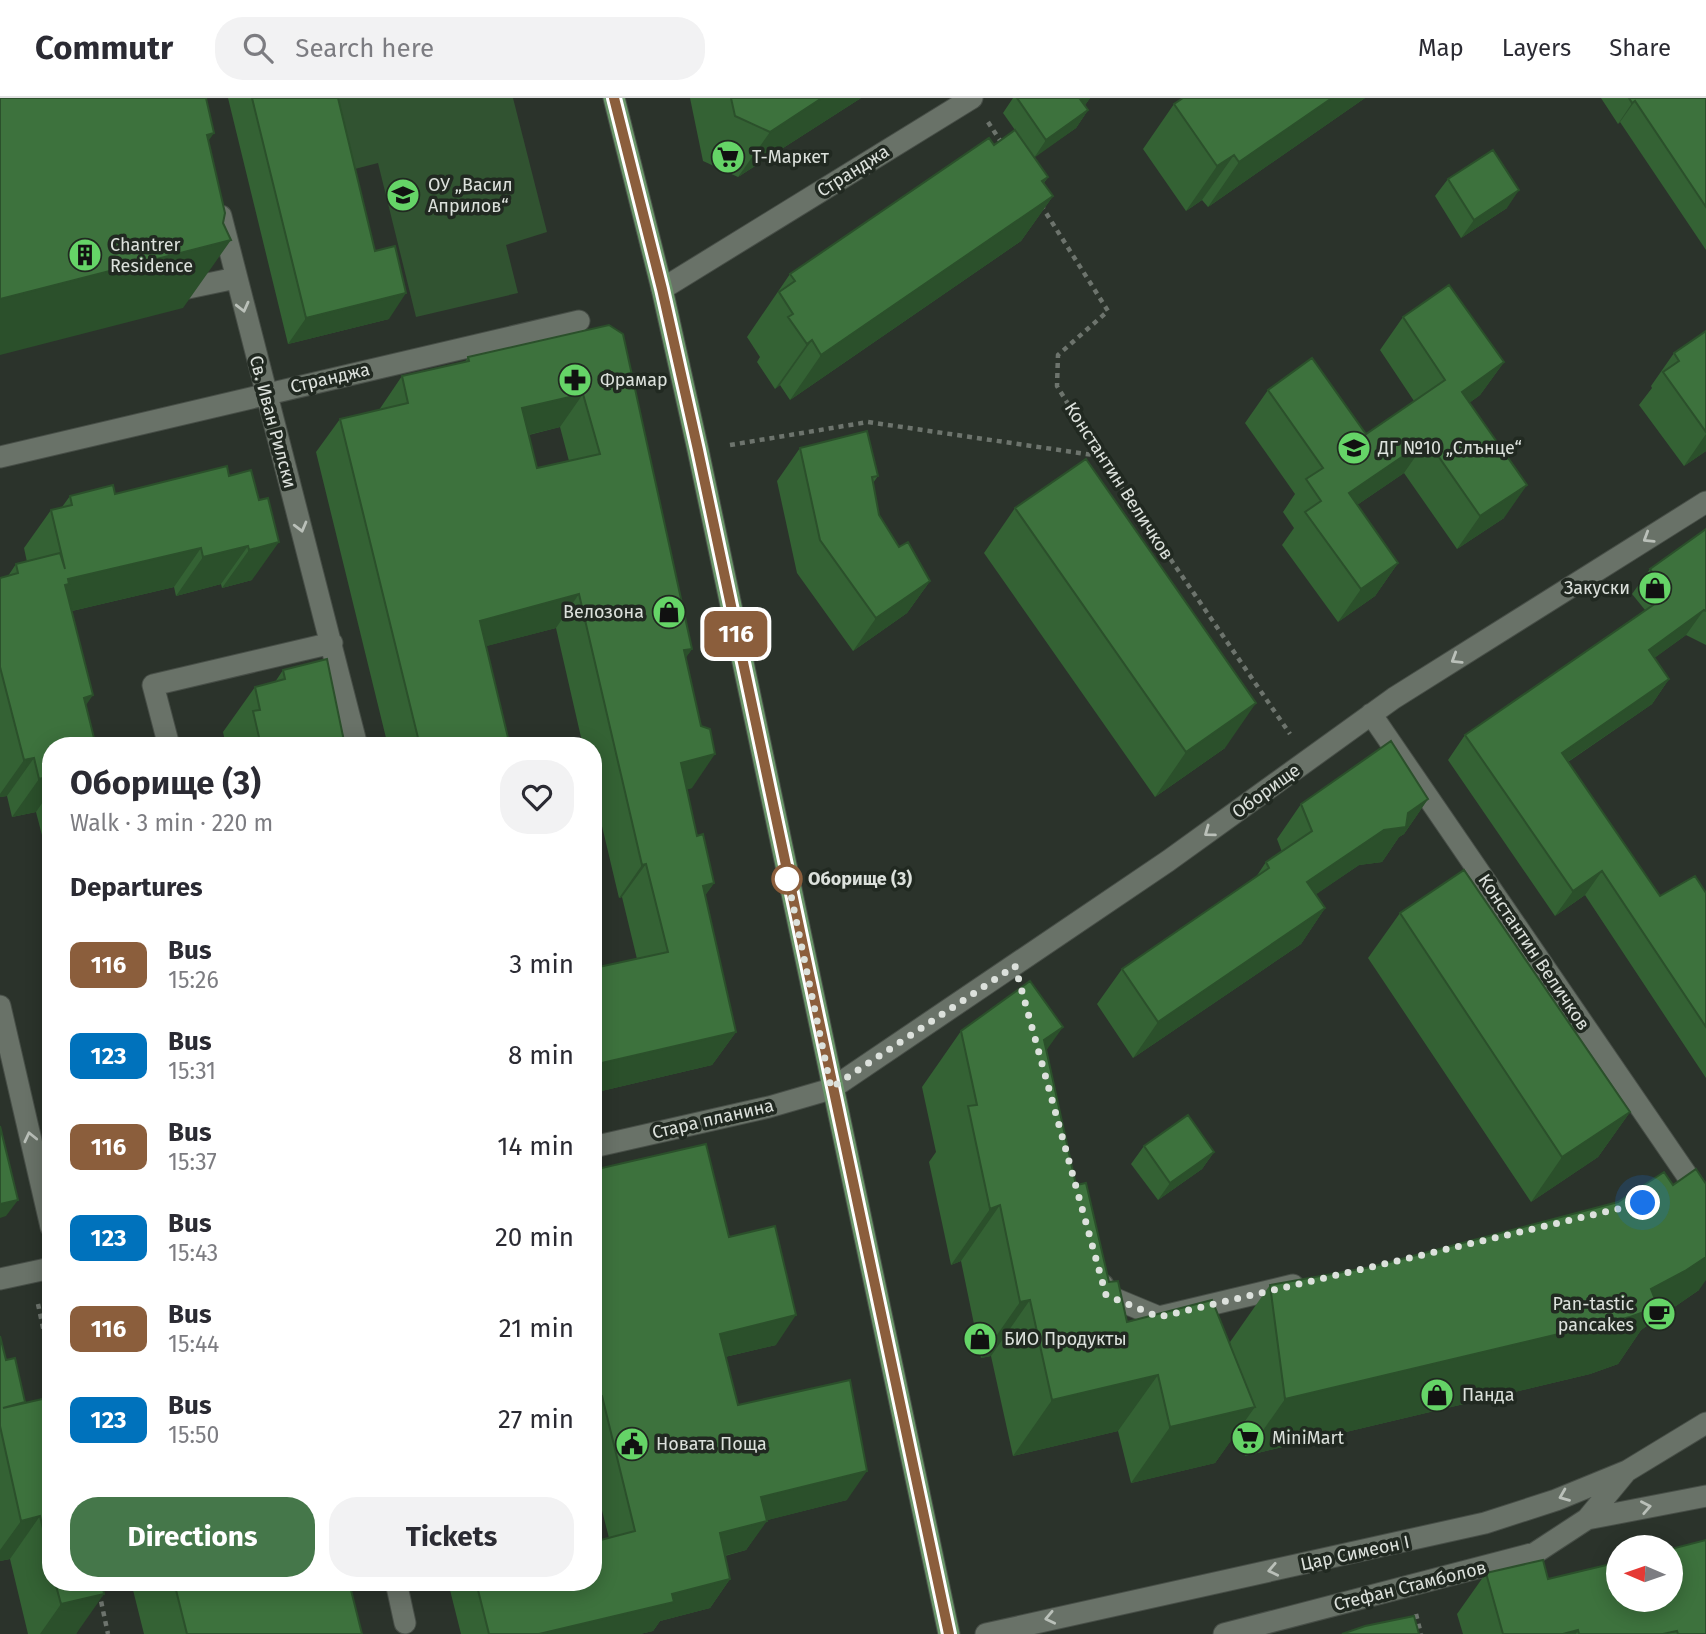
<!DOCTYPE html>
<html lang="en">
<head>
<meta charset="utf-8">
<style>
  :root { --surface:#fff; --page:#f2f2f3; --text:#2b2b33; --muted:#7c7c81; --line:#e1e1e2; --accent:#45774a }
  body { margin:0; font-family:"Fira Sans",sans-serif; background:var(--page); color:var(--text); height:100vh; display:flex; flex-direction:column; font-size:26px; white-space:nowrap }
  * { box-sizing:border-box; margin:0 }
  p { font-size:23px; color:var(--muted) }
  .icon { flex:none; width:38px; height:38px; fill:none; stroke:currentColor; stroke-width:2; stroke-linecap:round; stroke-linejoin:round }
  .map { position:relative; flex:1; overflow:hidden }
  .details { position:absolute; left:42px; top:639px; width:560px; height:854px; display:flex; flex-direction:column; background:var(--surface); border-radius:28px; box-shadow:0 4px 18px #0003 }
  .details>* { flex:none }
  .badge { padding:0 14px; border-radius:10px; font-size:24px; line-height:46px }
  .needle { width:46px; rotate:272deg }
  .fabs { position:absolute; left:1606px; top:1437px; display:grid; gap:14px }
  .fabs a { display:grid; place-items:center; width:77px; height:77px; border-radius:50%; background:var(--surface); box-shadow:0 4px 18px #0003; font-size:35px }
  .you { position:absolute; width:35px; height:35px; margin:-18px; border:5px solid #fff; border-radius:50%; background:#1a73e8; box-shadow:0 0 0 10px #1a73e833 }
  .map>.badge { position:absolute; translate:-50% -50%; box-shadow:0 0 0 4px #fff }
  h2 { padding:0 28px; font-size:26px; line-height:63px }
  .round { display:grid; place-items:center; flex:none; width:74px; height:74px; border-radius:28px; background:var(--page) }
  .headline { display:flex; align-items:center; justify-content:space-between; height:119px; padding:0 28px }
  h1 { font-size:33px; font-weight:700; line-height:52px }
  .action { display:flex; gap:14px; margin-top:auto; padding:14px 28px }
  .action a { flex:1; height:80px; border-radius:28px; background:var(--accent); color:#fff; font-size:28px; font-weight:700; line-height:80px; text-align:center }
  .action a+a { background:var(--page); color:var(--text) }
  ul { padding:0; list-style:none }
  li { display:flex; align-items:center; gap:21px; height:91px; padding:0 28px }
  li div { flex:1 }
  li b { display:block; font-size:26px }
  li em { font-style:normal }
  li .badge { min-width:77px; font-weight:700; text-align:center }
  header { display:flex; align-items:center; gap:42px; box-sizing:border-box; height:98px; padding:0 35px; background:var(--surface); border-bottom:2px solid var(--line) }
  header strong { font-size:33px }
  nav { display:flex; gap:38px; margin-inline-start:auto; font-size:24px }
  .search { width:490px; height:63px; background:var(--page); display:flex; align-items:center; gap:18px; box-sizing:border-box; padding:0 24px; border-radius:28px; color:var(--muted); font-size:26px }
  .map>svg:first-child { display:block }
  .green { fill:#315331 }
  .lines { fill:none; stroke-linecap:round; stroke-linejoin:round }
  .minor-casing { stroke:#474e47; stroke-width:23 }
  .major-casing { stroke:#474e47; stroke-width:23 }
  .path { stroke:#6d746d; stroke-width:4.5; stroke-dasharray:5 5; stroke-linecap:butt }
  .minor { stroke:#697268; stroke-width:21 }
  .major { stroke:#6a9669; stroke-width:21 }
  .wall { fill:#346234; fill-rule:evenodd }
  .shaded-wall { fill:#2b502b }
  .building { fill:#3d723d; stroke:#2b502b; stroke-width:2; fill-rule:evenodd }
  .oneway { stroke:#bac0b9 }
  .line-casing { stroke:#fff; stroke-width:16 }
  .line { stroke:#8b5e3c; stroke-width:10 }
  .walk { stroke:#dce1dc; stroke-width:7; stroke-dasharray:0 12.6 }
  .stop-dot { fill:#fff; stroke:#8b5e3c; stroke-width:3.5 }
  .labels { text-anchor:middle; stroke-width:7; stroke-linejoin:round; paint-order:stroke }
  .poi-label { font-size:18px; fill:#dce1dc; stroke:#212921; text-anchor:start }
  .street-label { font-size:18px; fill:#dce1dc; stroke:#212921 }
  .stop-label { font-size:18px; font-weight:bold; fill:#dce1dc; stroke:#212921; text-anchor:start }
</style>
</head>
<body>
<header>
<strong>Commutr</strong>
<div class="search"><svg class="icon" aria-label="search" viewBox="0 0 24 24"><circle cx="10" cy="10" r="6"/><path d="M15 15l6 6"/></svg>Search here</div>
<nav><a>Map</a><a>Layers</a><a>Share</a></nav>
</header>
<div class="map">
<svg width="1706" height="1536" viewBox="0 0 1706 1536">
  <rect width="100%" height="100%" fill="#2b332b"/>
  <path class="green" d="M330,0H513L547,134L506,147L518,195L416,219L378,65L347,73Z"/>
  <g class="lines">
    <defs>
      <path id="minor" d="M221,118L357,648
        M188,190L236,180
        M662,191L972,0
        M0,359L579,223
        M1371,616L1697,1092
        M169,648L153,587L332,545
        M0,908L51,1129
        M593,1049L769,1009L831,991L1168,763L1394,600L1706,404
        M0,1181L51,1170
        M1103,1187L1106,1197L1159,1219L1293,1187
        M1587,1421L1706,1398
        M396,1484L405,1525
        M986,1536L1485,1425L1556,1402L1627,1373L1706,1325
        M1224,1536L1535,1455L1587,1421L1625,1375"/>
      <path id="major" d="M614,0L662,191L698,352L949,1536"/>
    </defs>
    <use href="#minor" class="minor-casing"/>
    <use href="#major" class="major-casing"/>
    <path class="path" d="M988,24L1003,47
      M1041,107L1108,213L1058,257L1057,288L1100,358L1290,636
      M730,347L868,324L1100,358
      M38,1206L51,1267
      M97,1484L108,1536
      M1416,1516L1421,1536"/>
    <use href="#minor" class="minor"/>
    <use href="#major" class="major"/>
  </g>
  <path class="wall" d="M228,0H338L389,221L288,246Z
    M690,0H861L738,79L703,63Z
    M1013,0H1090L1085,7L1088,12L1076,30L1034,59L1048,79L1044,85L1053,98L1021,143L790,302L780,287L775,291L757,264L760,259L747,239L790,176L994,47L1015,32L1003,15Z
    M1183,0H1365L1208,109L1202,102L1186,113L1143,51L1174,6Z
    M1601,0H1706V152L1620,24L1618,26Z
    M1448,81L1507,110L1461,140L1435,98Z
    M1403,219L1504,264L1480,297L1469,305L1504,420L1457,451L1404,375L1357,407L1398,465L1375,498L1338,524L1282,447L1294,430L1283,414L1295,396L1245,325L1268,292L1366,336L1414,303L1380,252Z
    M609,227L692,551L686,559L692,690L687,691L697,738L714,785L705,797L736,934L712,967L593,995V866L594,870L637,861L622,799L619,800L593,690V648H583L556,530L486,548L510,648H388L316,354L340,321L379,312L402,278L465,264L468,259ZM560,329L569,363L537,370L529,337Z
    M1706,233V353L1684,368L1639,307L1652,290L1651,288L1674,255Z
    M800,350L878,378L873,385L879,417L899,449L930,483L907,515L853,553L797,475L777,383Z
    M251,372L252,482L222,490L221,486L176,498L174,489L72,513L51,648V772L36,714L12,719L7,698L0,699V480L8,478L16,466L27,464L24,450L51,412L62,409L70,398L115,396L229,378Z
    M1015,410L1225,650L1155,699L984,455Z
    M1706,431V547L1686,537L1654,560L1669,581L1652,606L1568,664L1660,798L1706,795V980L1585,797L1555,818L1448,662L1465,637L1645,512L1632,496L1650,471Z
    M283,572L345,648H226L223,634L255,589L275,584Z
    M1428,701L1404,736L1399,739L1382,764L1359,767L1316,796L1325,810L1301,846L1133,960L1097,906L1122,871L1256,779L1266,764L1282,754L1277,741L1301,706Z
    M51,791V807L48,795Z
    M1400,815L1630,1014L1598,1059L1531,1104L1368,860Z
    M961,933L1046,953L1076,1087L1109,1184L1127,1224L1231,1248L1230,1244L1270,1187L1699,1192L1641,1232L1618,1266L1590,1276L1245,1358L1241,1328L1215,1365L1131,1385L1118,1333L1013,1358L991,1258L981,1260L961,1163L951,1167L929,1064L936,1054L922,989Z
    M1144,1048L1214,1054L1202,1071L1158,1102L1131,1066Z
    M593,1072L729,1139L776,1247L725,1259L738,1307L847,1402L767,1422L746,1452L725,1458L730,1481L710,1510L660,1523L653,1533L640,1536H461L448,1484H593L609,1440L593,1377Z
    M0,1238L6,1262L24,1305L51,1299V1484H102L76,1536H28L10,1461L0,1463Z
    M1486,1475L1548,1481L1706,1536H1463L1457,1516Z
    M131,1484H349L362,1536H144Z"/>
  <path class="shaded-wall" d="M822,0H861L738,79L770,34Z
    M1082,0H1090L1085,7L1068,18Z
    M1332,0H1365L1208,109L1239,64Z
    M1635,3L1620,24L1618,26L1632,5Z
    M1088,12L1076,30L1034,60L1046,42Z
    M214,35L166,103L207,37Z
    M1234,57L1202,102L1186,113L1217,68Z
    M1048,79L1017,122L1053,98L1021,143L790,302L821,257Z
    M1519,92L1507,110L1461,140L1474,122Z
    M231,142L183,210L0,257V201Z
    M406,195L389,221L288,246L306,220Z
    M812,242L780,287L775,291L807,246Z
    M1504,264L1480,297L1439,327L1462,294Z
    M583,296L560,329L499,344L522,310Z
    M1706,336V353L1684,368Z
    M1427,342L1404,375L1326,428L1349,395Z
    M1527,387L1504,420L1457,451L1480,418Z
    M279,444L252,482L222,490L249,452Z
    M248,448L221,486L176,498L203,459Z
    M201,450L174,489L46,519L68,481Z
    M1398,465L1375,498L1338,524L1361,491Z
    M930,483L907,515L853,553L876,520Z
    M579,496L556,530L456,556L480,523Z
    M1704,512L1686,537L1631,577L1649,552Z
    M692,551L668,584L684,552Z
    M1669,581L1652,606L1544,680L1562,655Z
    M93,597L66,636L84,600Z
    M1256,605L1225,650L1155,699L1186,654Z
    M715,656L692,690L657,699L681,665Z
    M34,660L7,698L0,699V696L24,662Z
    M51,678V692L36,714L12,719L39,681Z
    M1428,701L1404,736L1399,739L1382,764L1359,767L1283,819L1307,784Z
    M646,766L622,799L619,800L642,767Z
    M1602,773L1585,797L1555,818L1573,793Z
    M714,785L690,819L703,788Z
    M1325,810L1301,846L1133,960L1158,924Z
    M1063,929L1023,985L1044,942Z
    M736,934L712,967L593,995V967Z
    M1630,1014L1598,1059L1531,1104L1562,1059Z
    M1214,1054L1202,1071L1158,1102L1170,1085Z
    M18,1102L6,1118L0,1120V1106Z
    M1000,1107L961,1163L951,1167L990,1111Z
    M1706,1159V1182L1699,1192L1641,1232L1618,1266L1590,1276L1245,1358L1285,1301L1651,1191Z
    M1030,1202L991,1258L981,1260L1020,1204Z
    M796,1217L776,1247L699,1265L720,1236Z
    M1158,1277L1118,1333L1013,1358L1052,1302Z
    M1255,1309L1215,1365L1131,1385L1170,1329Z
    M867,1373L847,1402L740,1429L761,1399Z
    M40,1418L10,1461L0,1463V1452L21,1423Z
    M767,1423L746,1452L699,1464L720,1435Z
    M730,1481L710,1510L660,1523L653,1533L640,1536H539L672,1496Z
    M104,1496L76,1536H40L61,1506Z
    M1578,1532L1576,1536H1563Z"/>
  <path class="building" d="M0,0H206L214,35L207,37L225,115L223,125L231,142L0,201Z
    M252,0H338L375,153L395,148L406,195L306,220Z
    M731,0H822L770,34L735,18Z
    M1017,0H1082L1080,1L1088,12L1046,42Z
    M1183,0H1332L1239,64L1234,57L1217,68L1174,6Z
    M1629,0H1706V109L1635,3L1632,5Z
    M1015,32L1048,79L1042,83L1053,98L821,257L812,242L807,246L788,219L793,216L779,194L795,183L790,176L989,40L994,47Z
    M1493,52L1519,92L1474,122L1448,81Z
    M1449,187L1504,264L1462,294L1527,387L1480,418L1427,342L1349,395L1398,465L1361,491L1305,414L1321,403L1306,381L1323,370L1268,292L1312,260L1366,336L1445,282L1403,219Z
    M609,227L623,236L692,551L684,552L701,628L710,631L715,656L681,665L697,738L703,736L714,785L703,788L736,934L593,967V866L594,870L668,854L646,766L642,767L579,496L480,523L510,648H420L340,321L408,305L402,278L469,263L468,259ZM583,296L600,356L537,370L522,310Z
    M1706,233V334L1663,274L1679,263L1674,255Z
    M867,333L878,378L872,379L879,417L899,449L908,444L930,483L876,520L820,442L800,350Z
    M1086,361L1256,605L1186,654L1015,410Z
    M227,368L229,378L251,372L259,402L268,400L279,444L249,452L248,448L203,459L201,450L68,481L69,486L65,487L93,597L84,600L96,648H51V678L39,681L34,660L24,662L0,569V480L18,475L16,466L60,455L65,471L51,412L72,407L70,398L113,387L115,396Z
    M1706,431V513L1704,512L1649,552L1669,581L1562,655L1660,798L1695,778L1706,795V929L1602,773L1573,793L1465,637L1669,496L1650,471Z
    M327,561L345,648H261L253,613L260,612L255,589L285,581L283,572Z
    M1391,643L1428,701L1408,715L1406,729L1384,732L1307,784L1325,810L1158,924L1122,871L1269,770L1266,764L1312,733L1301,706Z
    M1464,772L1630,1014L1562,1059L1400,815Z
    M1030,883L1063,929L1044,942L1076,1087L1086,1085L1109,1184L1118,1183L1127,1224L1212,1202L1255,1309L1170,1329L1158,1277L1052,1302L1030,1202L1020,1204L1000,1107L990,1111L968,1008L977,1007L961,933Z
    M1188,1017L1214,1054L1170,1085L1144,1048Z
    M0,1028L18,1102L0,1106Z
    M706,1046L729,1139L775,1128L796,1217L720,1236L738,1307L850,1282L867,1373L761,1399L767,1423L720,1435L730,1481L672,1496L674,1504L539,1536H489L476,1484H593V1444L635,1433L602,1298L593,1294V1072Z
    M1696,1071L1706,1086V1159L1685,1173L1651,1191L1658,1209L1630,1219L1285,1301L1270,1187L1371,1169L1618,1104L1664,1074L1673,1087Z
    M0,1238L6,1262L15,1260L25,1304L3,1310L51,1299V1465L40,1418L21,1423L0,1328Z
    M1706,1442V1536H1678L1677,1533L1663,1536H1579L1578,1532L1563,1536H1503L1486,1475L1543,1462L1548,1481L1619,1464V1502H1671V1451Z
    M55,1484H102L104,1496L61,1506Z
    M174,1484H349L362,1536H187Z
    M1414,1518L1419,1536H1342L1365,1528Z"/>
  <defs><path id="oneway-chevron" d="M-2-3.5L2.5 0L-2 3.5" fill="none" stroke-width="1.6" stroke-linecap="round" stroke-linejoin="round" transform="scale(1.75)"/></defs>
  <g class="oneway">
    <use href="#oneway-chevron" transform="translate(243 209) rotate(76)"/>
    <use href="#oneway-chevron" transform="translate(301 429) rotate(75)"/>
    <use href="#oneway-chevron" transform="translate(1648 440) rotate(148)"/>
    <use href="#oneway-chevron" transform="translate(1456 561) rotate(148)"/>
    <use href="#oneway-chevron" transform="translate(1209 734) rotate(144)"/>
    <use href="#oneway-chevron" transform="translate(30 1039) rotate(-103)"/>
    <use href="#oneway-chevron" transform="translate(1564 1398) rotate(158)"/>
    <use href="#oneway-chevron" transform="translate(1646 1409) rotate(-11)"/>
    <use href="#oneway-chevron" transform="translate(1273 1472) rotate(168)"/>
    <use href="#oneway-chevron" transform="translate(1050 1520) rotate(168)"/>
  </g>
  <g class="lines">
    <defs>
      <path id="line" d="M614,0L662,191L698,352L949,1536"/>
    </defs>
    <use href="#line" class="line-casing"/>
    <use href="#line" class="line"/>
    <path class="walk" d="M787,781V778L831,990L1015,868L1106,1197L1159,1219L1643,1105"/>
  </g>
  <defs>
    <symbol id="supermarket-disc" viewBox="-11 -11 22 22"><circle r="9.5" fill="#65d467" stroke="#212921"/><path d="M-6-5.5h2.5l.6 2H6L4.5 2H-2.5L-4.4-4H-6ZM-1.5 3.2a1.3 1.3 0 1 0 .1 0ZM3 3.2a1.3 1.3 0 1 0 .1 0Z" fill="#111"/></symbol>
    <symbol id="school-disc" viewBox="-11 -11 22 22"><circle r="9.5" fill="#65d467" stroke="#212921"/><path d="M0-5L7-2L0 1L-7-2ZM-4 1L0 2.5L4 1V4Q0 6-4 4Z" fill="#111"/></symbol>
    <symbol id="building-disc" viewBox="-11 -11 22 22"><circle r="9.5" fill="#65d467" stroke="#212921"/><path d="M-4-6H4V6H1V3H-1V6H-4ZM-2.5-4.3h1.7v1.8h-1.7ZM.8-4.3h1.7v1.8H.8ZM-2.5-1h1.7V.8h-1.7ZM.8-1h1.7V.8H.8Z" fill="#111"/></symbol>
    <symbol id="pharmacy-disc" viewBox="-11 -11 22 22"><circle r="9.5" fill="#65d467" stroke="#212921"/><path d="M-2-6h4v4h4v4h-4v4h-4v-4h-4v-4h4Z" fill="#111"/></symbol>
    <symbol id="shop-disc" viewBox="-11 -11 22 22"><circle r="9.5" fill="#65d467" stroke="#212921"/><path d="M-5-2.5h2.3a2.7 3.5 0 0 1 5.4 0H5L5.5 6h-11ZM-1.5-2.5h3a1.5 2.3 0 0 0-3 0Z" fill="#111"/></symbol>
    <symbol id="cafe-disc" viewBox="-11 -11 22 22"><circle r="9.5" fill="#65d467" stroke="#212921"/><path d="M-5.5-4.5H6V0H3Q3 3.5 0 3.5H-2.5Q-5.5 3.5-5.5 0ZM3-3.2v2h1.7v-2ZM-6 4.5H4V6H-6Z" fill="#111"/></symbol>
    <symbol id="civic-disc" viewBox="-11 -11 22 22"><circle r="9.5" fill="#65d467" stroke="#212921"/><path d="M-.6-6.5H3V-4.5H.6V-3L4-1V1h2V6H-6V1h2V-1L-.6-3ZM-1.2 2.5V6h2.4V2.5Z" fill="#111"/></symbol>
  </defs>
  <g fill-rule="evenodd">
    <use href="#supermarket-disc" x="709" y="40" width="38" height="38"/>
    <use href="#school-disc" x="384" y="78" width="38" height="38"/>
    <use href="#building-disc" x="66" y="138" width="38" height="38"/>
    <use href="#pharmacy-disc" x="556" y="263" width="38" height="38"/>
    <use href="#school-disc" x="1335" y="331" width="38" height="38"/>
    <use href="#shop-disc" x="1636" y="471" width="38" height="38"/>
    <use href="#shop-disc" x="650" y="495" width="38" height="38"/>
    <use href="#cafe-disc" x="1640" y="1197" width="38" height="38"/>
    <use href="#shop-disc" x="961" y="1222" width="38" height="38"/>
    <use href="#shop-disc" x="1418" y="1278" width="38" height="38"/>
    <use href="#supermarket-disc" x="1229" y="1321" width="38" height="38"/>
    <use href="#civic-disc" x="613" y="1327" width="38" height="38"/>
  </g>
  <circle class="stop-dot" cx="787" cy="781" r="14"/>
  <g class="labels">
    <g class="poi-label">
      <text x="752" y="65">Т-Маркет</text>
      <text x="428" y="93">ОУ „Васил<tspan x="428" dy="21">Априлов“</tspan></text>
      <text x="110" y="153">Chantrer<tspan x="110" dy="21">Residence</tspan></text>
      <text x="600" y="288">Фрамар</text>
      <text x="1378" y="356">ДГ №10 „Слънце“</text>
      <text x="1630" y="496" text-anchor="end">Закуски</text>
      <text x="644" y="520" text-anchor="end">Велозона</text>
      <text x="1634" y="1212" text-anchor="end">Pan-tastic<tspan x="1634" dy="21">pancakes</tspan></text>
      <text x="1004" y="1247">БИО Продукты</text>
      <text x="1462" y="1303">Панда</text>
      <text x="1272" y="1346">MiniMart</text>
      <text x="656" y="1352">Новата Поща</text>
    </g>
    <g class="street-label">
      <text transform="translate(853 73) rotate(-32)" y="6">Странджа</text>
      <text transform="translate(330 280) rotate(-13)" y="6">Странджа</text>
      <text transform="translate(273 324) rotate(75)" y="6">Св. Иван Рилски</text>
      <text transform="translate(1119 383) rotate(57)" y="6">Константин Величков</text>
      <text transform="translate(1266 693) rotate(-36)" y="6">Оборище</text>
      <text transform="translate(1534 854) rotate(56)" y="6">Константин Величков</text>
      <text transform="translate(713 1021) rotate(-13)" y="6">Стара планина</text>
      <text transform="translate(1355 1455) rotate(-12)" y="6">Цар Симеон I</text>
      <text transform="translate(1410 1488) rotate(-14)" y="6">Стефан Стамболов</text>
    </g>
    <g class="stop-label">
      <text x="808" y="787">Оборище (3)</text>
    </g>
  </g>
</svg>
<div class="fabs">
<a><svg class="needle" viewBox="-14 -14 28 28"><path d="M0-13l5 13h-10z" fill="#e53935"/><path d="M0 13l5-13h-10z" fill="#7c7c81"/></svg></a>
</div>
<div class="you" style="left:1643px;top:1105px"></div>
<b class="badge" style="left:736px;top:536px;background:#8b5e3c;color:#fff">116</b>
<section class="details">
<div class="headline"><div><h1>Оборище (3)</h1><p>Walk · 3 min · 220 m</p></div><a class="round"><svg class="icon" aria-label="heart" viewBox="0 0 24 24"><path d="M12 20l-8-8c-3-5 5-10 8-4 3-6 11-1 8 4z"/></svg></a></div>
<h2>Departures</h2>
<ul>
<li><span class="badge" style="background:#8b5e3c;color:#fff">116</span><div><b>Bus</b><p>15:26</p></div><em>3 min</em></li>
<li><span class="badge" style="background:#0072bc;color:#fff">123</span><div><b>Bus</b><p>15:31</p></div><em>8 min</em></li>
<li><span class="badge" style="background:#8b5e3c;color:#fff">116</span><div><b>Bus</b><p>15:37</p></div><em>14 min</em></li>
<li><span class="badge" style="background:#0072bc;color:#fff">123</span><div><b>Bus</b><p>15:43</p></div><em>20 min</em></li>
<li><span class="badge" style="background:#8b5e3c;color:#fff">116</span><div><b>Bus</b><p>15:44</p></div><em>21 min</em></li>
<li><span class="badge" style="background:#0072bc;color:#fff">123</span><div><b>Bus</b><p>15:50</p></div><em>27 min</em></li>
</ul>
<div class="action"><a>Directions</a><a>Tickets</a></div>
</section>
</div>
</body>
</html>
